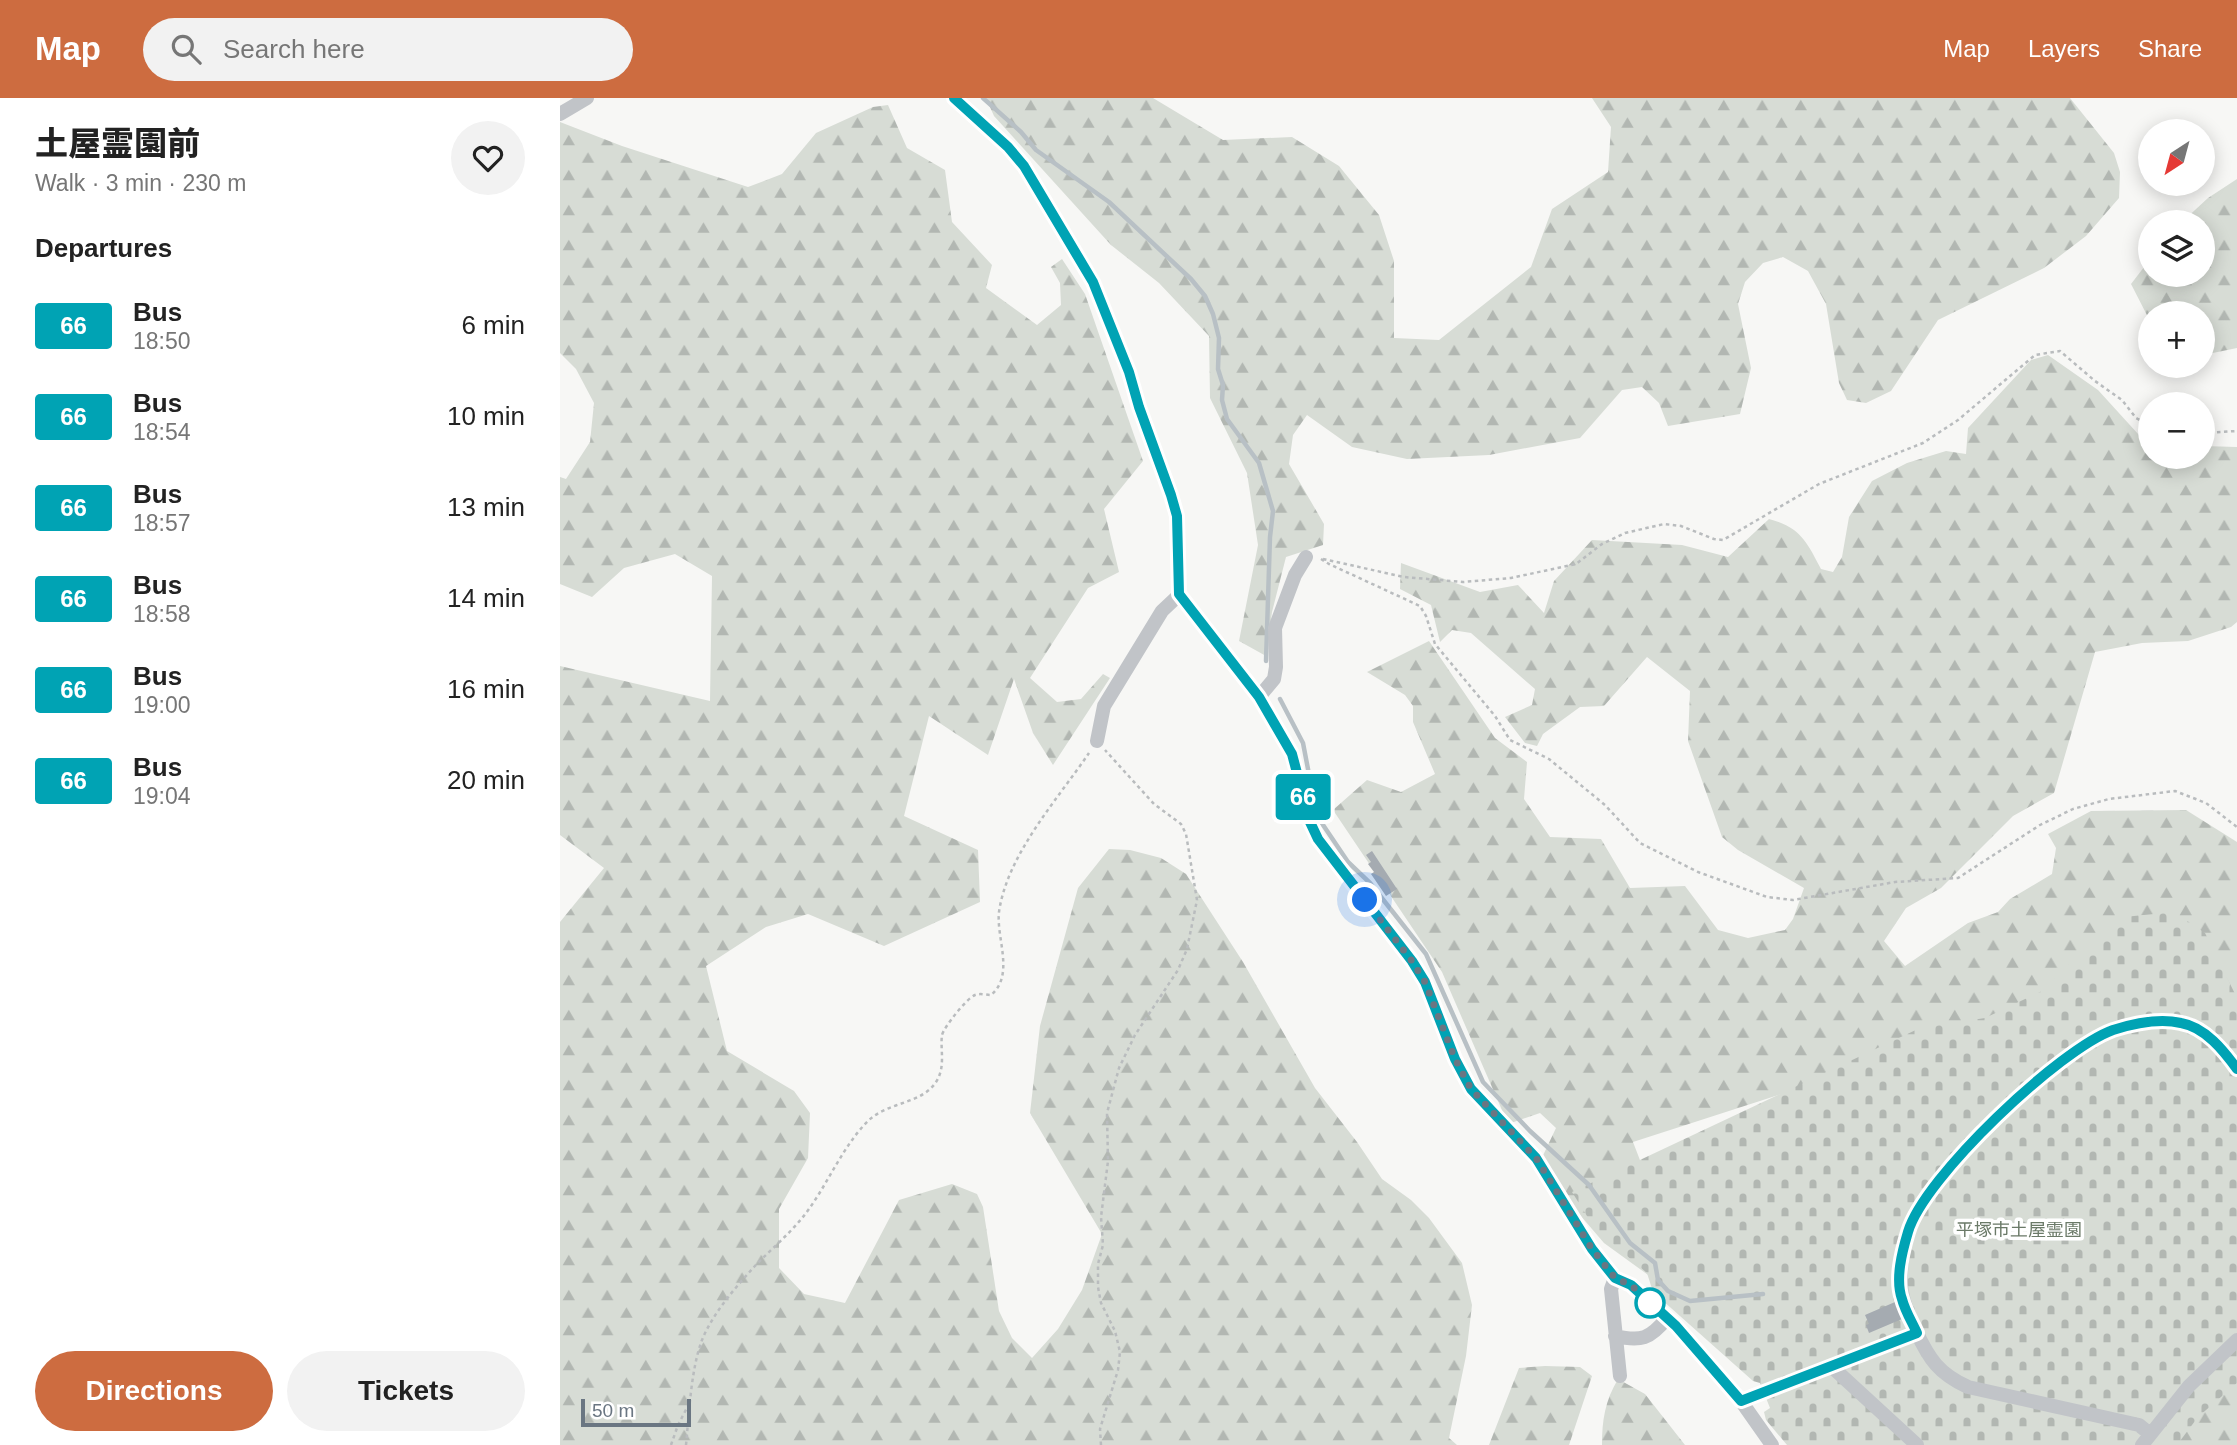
<!DOCTYPE html>
<html lang="en">
<head>
<meta charset="utf-8">
<style>
  :root { --surface:#fff; --page:#f2f2f2; --text:#222; --muted:#767676; --accent:#cd6c40 }
  body { margin:0; font-family:Arial,"Noto Sans JP",sans-serif; background:var(--page); color:var(--text); height:100vh; display:flex; flex-direction:column; font-size:26px; white-space:nowrap }
  * { box-sizing:border-box; margin:0 }
  p { font-size:23px; color:var(--muted) }
  .icon { flex:none; width:38px; height:38px; fill:none; stroke:currentColor; stroke-width:2; stroke-linecap:round; stroke-linejoin:round }
  .map { position:relative; flex:1; overflow:hidden }
  .panel { display:flex; flex-direction:column; background:var(--surface); width:560px }
  .panel>* { flex:none }
  .badge { padding:0 14px; border-radius:5px; font-size:24px; line-height:46px }
  .needle { width:46px; rotate:216deg }
  .buttons { position:absolute; left:1578px; top:21px; display:grid; gap:14px }
  .buttons a { display:grid; place-items:center; width:77px; height:77px; border-radius:50%; background:var(--surface); box-shadow:0 4px 18px #0003; font-size:35px }
  .scale { position:absolute; left:21px; bottom:18px; width:110px; box-sizing:border-box; padding-left:7px; border:4px solid #6a7682; border-top:0; font-size:19px; line-height:24px; white-space:nowrap; color:#6a7682; -webkit-text-stroke:5px #fff; paint-order:stroke }
  .you { position:absolute; width:35px; height:35px; margin:-18px; border:5px solid #fff; border-radius:50%; background:#1a73e8; box-shadow:0 0 0 10px #1a73e833 }
  .map>.badge { position:absolute; translate:-50% -50%; box-shadow:0 0 0 4px #fff }
  h2 { padding:0 35px; font-size:26px; line-height:63px }
  .round { display:grid; place-items:center; flex:none; width:74px; height:74px; border-radius:37px; background:var(--page) }
  .head { display:flex; align-items:center; justify-content:space-between; height:119px; padding:0 35px }
  h1 { font-size:33px; font-weight:800; line-height:52px }
  .action { display:flex; gap:14px; margin-top:auto; padding:14px 35px }
  .action a { flex:1; height:80px; border-radius:42px; background:var(--accent); color:#fff; font-size:28px; font-weight:800; line-height:80px; text-align:center }
  .action a+a { background:var(--page); color:var(--text) }
  ul { padding:0; list-style:none }
  li { display:flex; align-items:center; gap:21px; height:91px; padding:0 35px }
  li div { flex:1 }
  li b { display:block; font-size:26px }
  li em { font-style:normal }
  li .badge { min-width:77px; font-weight:700; text-align:center }
  header { display:flex; align-items:center; gap:42px; box-sizing:border-box; height:98px; padding:0 35px; background:var(--accent); color:#fff }
  header strong { font-size:33px }
  nav { display:flex; gap:38px; margin-inline-start:auto; font-size:24px }
  .search { width:490px; height:63px; background:var(--page); display:flex; align-items:center; gap:18px; box-sizing:border-box; padding:0 24px; border-radius:38px; color:var(--muted); font-size:26px }
  main { display:flex; flex:1; min-height:0 }
  .map>svg:first-child { display:block }
  .forest { fill:url(#forest-firs) }
  .cemetery { fill:url(#cemetery-stones) }
  .lines { fill:none; stroke-linecap:round; stroke-linejoin:round }
  .stream { stroke:#b8c0c5; stroke-width:4.5 }
  .building { fill:#a5abb1 }
  .path { stroke:#b9bcbe; stroke-width:2.5; stroke-dasharray:3.5 3.5; stroke-linecap:butt }
  .minor { stroke:#c1c4c8; stroke-width:14 }
  .line-casing { stroke:#fff; stroke-width:16 }
  .line { stroke:#00a3b4; stroke-width:10 }
  .walk { stroke:#6a7682; stroke-width:7; stroke-dasharray:0 12.6 }
  .stop-dot { fill:#fff; stroke:#00a3b4; stroke-width:3.5 }
  .labels { text-anchor:middle; stroke-width:7; stroke-linejoin:round; paint-order:stroke }
  .park-label { font-size:18px; fill:#6b7a68; stroke:#fff }
</style>
</head>
<body>
<header>
<strong>Map</strong>
<div class="search"><svg class="icon" aria-label="search" viewBox="0 0 24 24"><circle cx="10" cy="10" r="6"/><path d="M15 15l6 6"/></svg>Search here</div>
<nav><a>Map</a><a>Layers</a><a>Share</a></nav>
</header>
<main>
<section class="panel">
<div class="head"><div><h1>土屋霊園前</h1><p>Walk · 3 min · 230 m</p></div><a class="round"><svg class="icon" aria-label="heart" viewBox="0 0 24 24"><path d="M12 20l-8-8c-3-5 5-10 8-4 3-6 11-1 8 4z"/></svg></a></div>
<h2>Departures</h2>
<ul>
<li><span class="badge" style="background:#00a3b4;color:#fff">66</span><div><b>Bus</b><p>18:50</p></div><em>6 min</em></li>
<li><span class="badge" style="background:#00a3b4;color:#fff">66</span><div><b>Bus</b><p>18:54</p></div><em>10 min</em></li>
<li><span class="badge" style="background:#00a3b4;color:#fff">66</span><div><b>Bus</b><p>18:57</p></div><em>13 min</em></li>
<li><span class="badge" style="background:#00a3b4;color:#fff">66</span><div><b>Bus</b><p>18:58</p></div><em>14 min</em></li>
<li><span class="badge" style="background:#00a3b4;color:#fff">66</span><div><b>Bus</b><p>19:00</p></div><em>16 min</em></li>
<li><span class="badge" style="background:#00a3b4;color:#fff">66</span><div><b>Bus</b><p>19:04</p></div><em>20 min</em></li>
</ul>
<div class="action"><a>Directions</a><a>Tickets</a></div>
</section>
<div class="map">
<svg width="1677" height="1347" viewBox="0 0 1677 1347">
  <defs>
    <pattern id="forest-firs" width="22" height="20" patternUnits="userSpaceOnUse" patternTransform="scale(1.75)"><rect width="22" height="20" fill="#d7dcd5"/><path d="M5 1l3.5 6h-7zM16 11l3.5 6h-7z" fill="#b2b7b2"/></pattern>
    <pattern id="cemetery-stones" width="16" height="16" patternUnits="userSpaceOnUse" patternTransform="scale(1.75)"><rect width="16" height="16" fill="#d7dcd5"/><path d="M2 7V4a2 2 0 0 1 4 0v3zM10 15v-3a2 2 0 0 1 4 0v3z" fill="#b2b7b2"/></pattern>
  </defs>
  <rect width="100%" height="100%" fill="#f7f7f5"/>
  <path class="forest" d="M426,0H593L663,42L732,39L779,68L819,117L834,163V240L879,242L971,169L992,111L1048,74L1051,29L1032,0H1510L1554,55L1560,74L1559,100L1526,138L1484,170L1378,222L1331,293L1306,305L1287,302L1279,285L1266,206L1248,173L1223,159L1203,165L1185,184L1178,206L1191,270L1180,316L1108,328L1099,305L1082,289L1062,292L1020,340L929,357L847,361L792,349L747,317L733,337L729,366L764,426L763,447L726,459L712,514L706,558L679,543L698,447L687,375L650,300L649,238L599,185L551,147L434,18Z
    M328,7L347,50L385,72L392,124L432,167L426,190L477,227L501,207L500,185L491,169L502,161L525,196L583,363L544,411L559,474L528,490L470,580L497,604L521,601L543,576L550,580L493,667L473,635L454,581L428,657L369,618L344,718L418,752L420,804L324,848L248,816L206,829L146,868L167,953L234,993L250,1015L248,1060L219,1111V1170L244,1196L285,1205L339,1102L392,1086L417,1096L423,1109L439,1213L452,1240L472,1260L498,1231L522,1192L542,1136L470,1015L480,928L518,790L549,751L570,752L601,760L626,776L683,864L755,990L797,1044L822,1081L851,1102L869,1120L902,1165L912,1207L906,1258L889,1340L897,1347H0V824L44,770L0,737V568L150,603L152,478L115,456L64,470L32,499L0,486V379L6,381L30,344L34,305L16,271L0,255V24L62,48L188,89L222,76L256,35L313,9Z
    M1677,81V250L1648,256L1643,254V215H1591V225L1571,186L1591,160V177H1643V124H1622L1648,100Z
    M1488,257L1538,292L1579,337L1591,340V359H1643V348L1677,349V524L1671,529L1628,543L1582,545L1535,554L1494,695L1453,718L1381,790L1346,810L1324,843L1345,868L1408,825L1438,814L1450,801L1492,776L1496,750L1488,736L1531,713L1626,712L1677,744V956L1228,994L1073,1044L1093,1096L1164,1232L1044,1145L978,1068L996,1030L980,1015L948,1026L882,874L773,712L807,682L841,694L875,676L853,624V608L845,597L807,574L869,543L935,640L967,664L964,701L990,739L1041,741L1070,790L1125,788L1158,832L1188,840L1225,832L1233,821L1244,790L1178,752L1162,739L1128,643L1130,593L1087,559L1044,608L1020,609L983,636L977,648L965,645L945,619L972,607L975,591L911,535L892,532L880,544L871,507L840,491L841,465L920,494L958,487L984,515L994,483L1032,442L1122,447L1168,459L1209,421C1240,429 1247,444 1261,471L1273,474L1282,459L1289,419L1312,383L1347,365L1386,353L1406,356L1408,330L1471,262Z
    M1677,1253V1347H1603Z
    M985,1268L1020,1269L1032,1278L1009,1347H929L959,1270Z
    M1058,1281L1085,1296L1125,1347H1042C1042,1322 1045,1303 1058,1281Z"/>
  <path class="cemetery" d="M1614,814L1645,835L1677,900V1285L1638,1319L1617,1347H1227L1206,1322L1204,1314L1210,1310L1200,1285L1193,1283L1093,1194L1087,1175L1052,1145L1042,1142L1012,1094L1360,930L1425,920L1482,893L1542,834L1564,819Z"/>
  <g class="lines">
    <path class="stream" d="M423,0L461,34L476,52L549,104L631,181L645,198L653,216L659,240L658,271L663,287L662,302L667,321L699,365L713,413L710,439L706,563
      M720,601L743,645L757,718L788,764L810,785L866,856L923,984L970,1033L1029,1087L1070,1145L1095,1165L1098,1182L1108,1193L1130,1203L1203,1196"/>
  </g>
  <path class="building" d="M812,753L837,791L826,798L811,776L814,774L808,766L811,764L806,757Z
    M1335,1204L1342,1221L1309,1235L1306,1227L1309,1226L1305,1217Z"/>
  <g class="lines">
    <path class="path" d="M1643,335L1677,333
      M761,461L769,466L860,508L866,518L875,546L935,618L950,642L989,661L1045,707L1080,745L1138,774L1207,799L1233,802L1335,784L1398,780L1480,727L1513,711L1549,701L1615,693L1646,705L1677,729
      M763,461L844,479L903,484L951,480L1016,466L1042,446L1065,435L1104,426L1121,428L1154,441L1163,442L1259,386L1363,345L1398,322L1475,257L1500,253L1535,283L1562,302L1576,320L1591,328
      M111,1347L118,1327L129,1306
      M126,1347C129,1316 131,1271 142,1242C153,1215 175,1190 194,1169C211,1151 231,1135 246,1115C268,1086 282,1049 308,1023C327,1004 362,1006 376,984C386,969 380,951 382,937C384,929 407,900 415,897C420,895 426,897 431,897C455,877 436,840 439,814C447,757 497,702 529,655
      M541,1347L540,1331L558,1272L560,1254L555,1233L541,1205L538,1189V1166L543,1147L541,1119L548,1063L547,1015L559,970L575,937L618,872L627,851L637,802L626,736L621,726L594,706L545,652"/>
    <path class="minor" d="M394,0L448,49L464,68L533,183L569,274L579,309L611,397L617,418L619,497L699,599L732,656L750,724L758,741L852,863L865,884L895,961L911,991L976,1060L1032,1151L1055,1180L1071,1187L1116,1228L1181,1303L1212,1347
      M0,16L27,0
      M699,599L714,581L716,569L715,530L735,477L746,459
      M537,643L544,608L602,513L619,497
      M1055,1180L1051,1191L1060,1278
      M1055,1238C1081,1244 1090,1241 1107,1220
      M1271,1268L1357,1347
      M1181,1303L1357,1235
      M1590,1336L1579,1327L1408,1289C1379,1276 1369,1261 1356,1233C1341,1201 1337,1186 1344,1151C1345,1144 1346,1136 1349,1130C1373,1073 1495,954 1553,932C1574,925 1599,921 1621,924C1645,929 1664,953 1677,971
      M1582,1347L1629,1288L1677,1242"/>
  </g>
  <g class="lines">
    <defs>
      <path id="line" d="M394,0L448,49L464,68L533,184L569,274L579,309L611,397L617,418L619,496L699,599L732,656L750,724L758,741L852,863L865,884L895,961L911,991L976,1060L1032,1151L1055,1180L1071,1187L1116,1228L1181,1303L1357,1235C1352,1224 1345,1213 1342,1201C1335,1181 1342,1154 1348,1134C1364,1079 1500,951 1553,932C1575,925 1599,920 1621,925C1645,929 1664,953 1677,971"/>
    </defs>
    <use href="#line" class="line-casing"/>
    <use href="#line" class="line"/>
    <path class="walk" d="M805,802L852,863L865,884L895,961L911,991L976,1060L1032,1151L1055,1180L1071,1187L1090,1205"/>
  </g>
  <circle class="stop-dot" cx="1090" cy="1205" r="14"/>
  <g class="labels">
    <g class="park-label">
      <text x="1459" y="1138">平塚市土屋霊園</text>
    </g>
  </g>
</svg>
<div class="buttons">
<a><svg class="needle" viewBox="-14 -14 28 28"><path d="M0-13l5 13h-10z" fill="#e53935"/><path d="M0 13l5-13h-10z" fill="#767676"/></svg></a>
<a><svg class="icon" aria-label="layers" viewBox="0 0 24 24"><path d="M12 4l9 5-9 5-9-5zM3 14l9 5 9-5"/></svg></a>
<a>+</a>
<a>−</a>
</div>
<div class="scale">50 m</div>
<div class="you" style="left:805px;top:802px"></div>
<b class="badge" style="left:743px;top:699px;background:#00a3b4;color:#fff">66</b>
</div>
</main>
</body>
</html>
